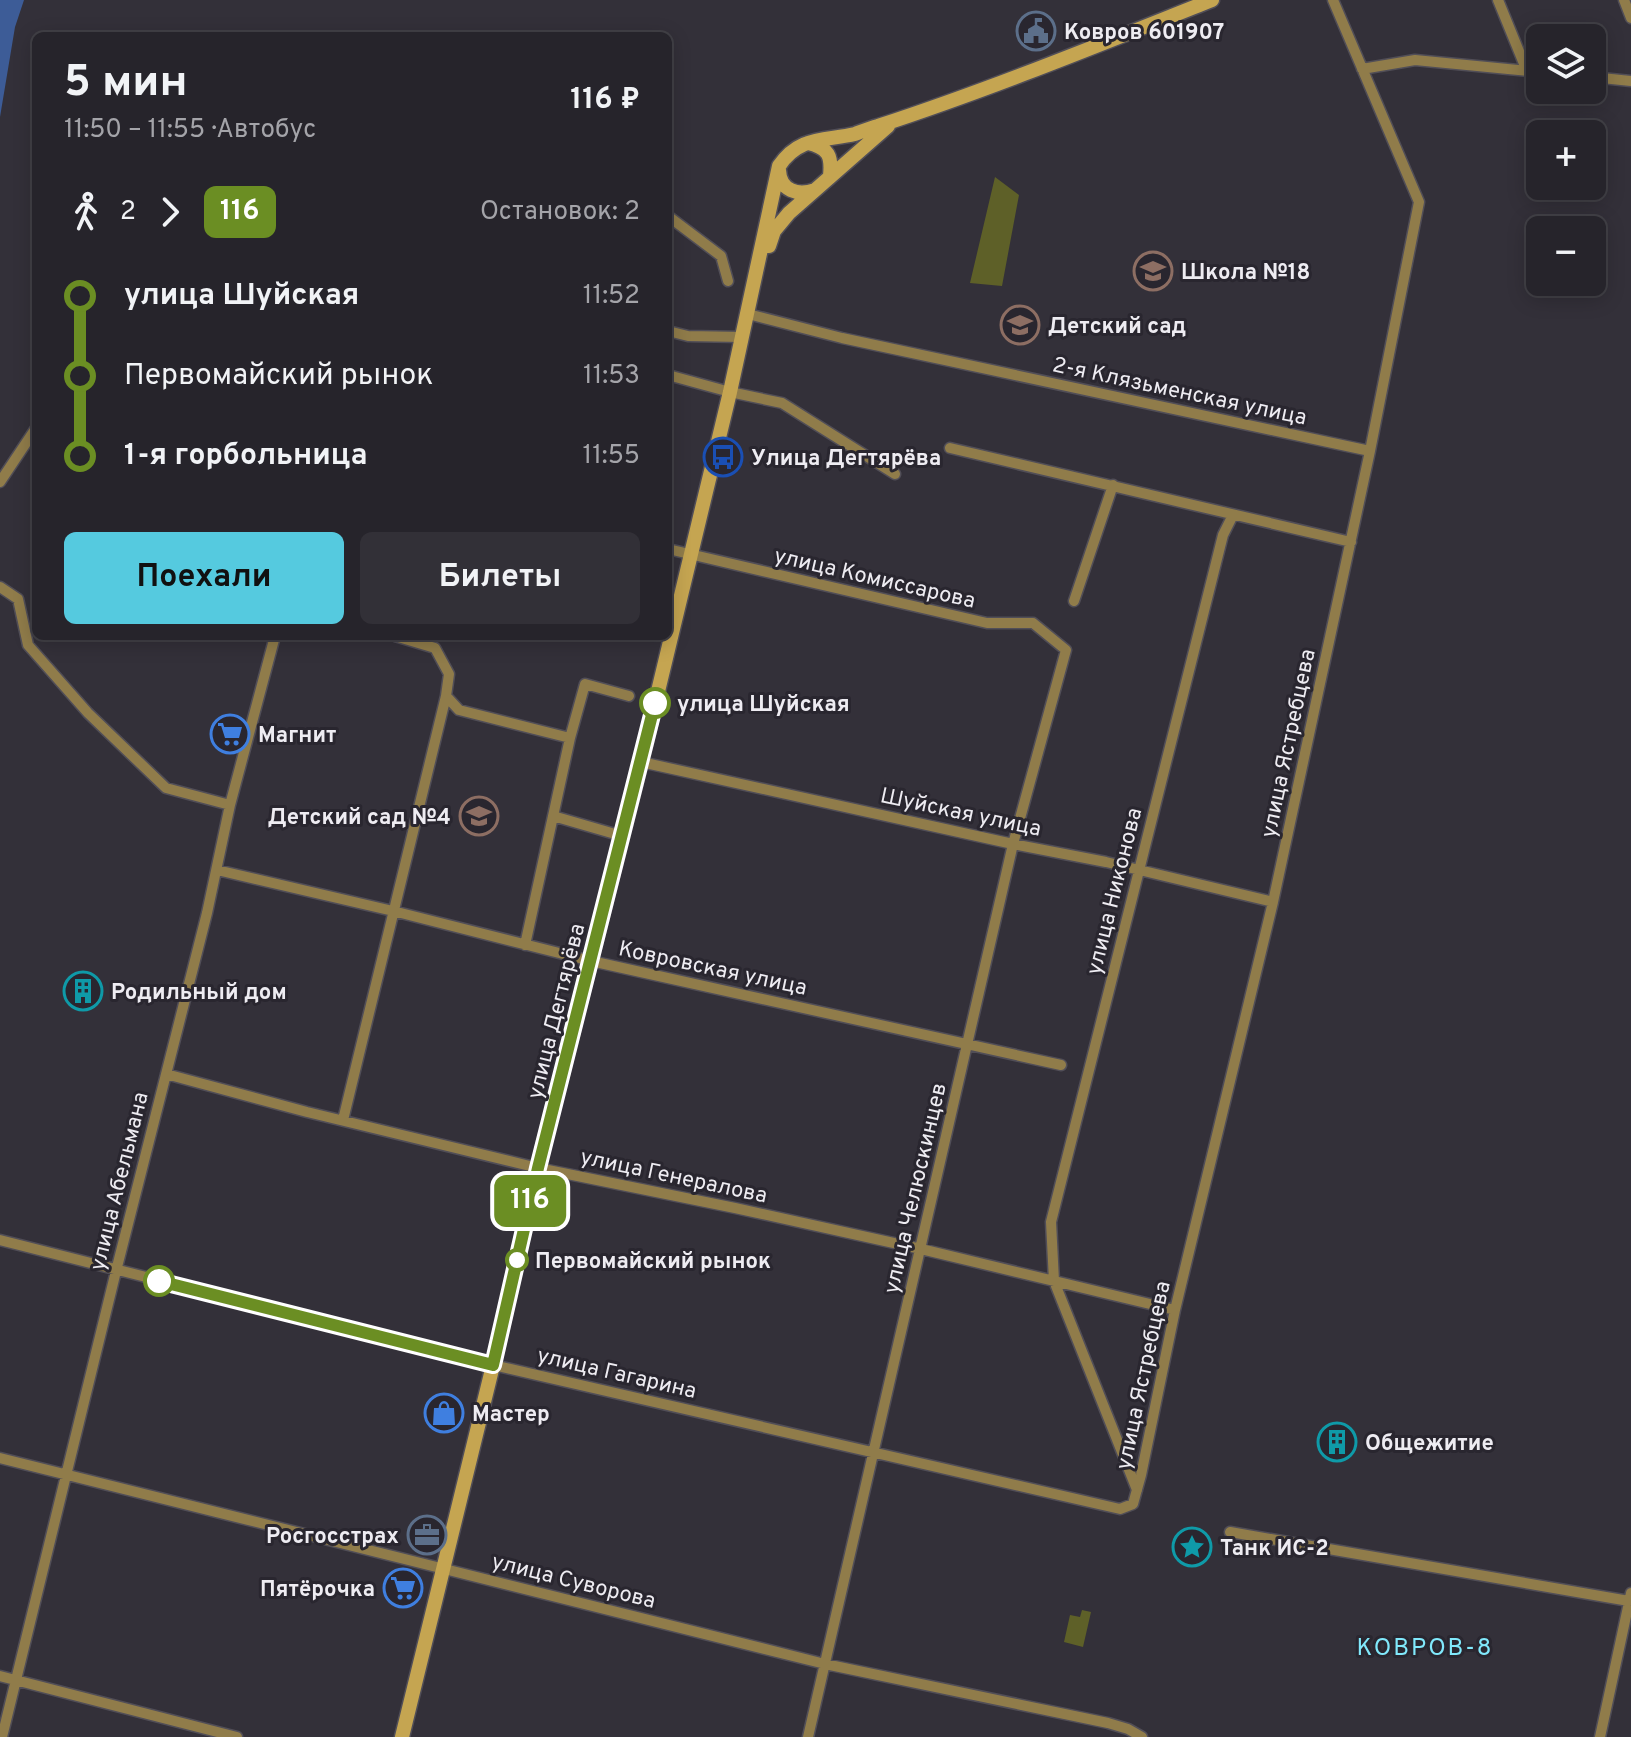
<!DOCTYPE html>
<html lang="ru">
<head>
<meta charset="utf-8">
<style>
  :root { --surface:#26242b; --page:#323037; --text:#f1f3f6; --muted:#a4a4a9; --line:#424147; --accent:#55cadf }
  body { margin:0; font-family:Overpass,sans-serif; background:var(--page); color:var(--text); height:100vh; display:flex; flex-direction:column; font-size:30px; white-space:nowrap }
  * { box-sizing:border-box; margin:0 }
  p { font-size:26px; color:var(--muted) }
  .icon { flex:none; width:44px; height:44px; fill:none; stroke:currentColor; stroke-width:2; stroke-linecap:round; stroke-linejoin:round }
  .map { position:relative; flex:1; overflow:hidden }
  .sheet { position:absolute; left:32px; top:32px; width:640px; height:608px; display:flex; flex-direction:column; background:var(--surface); border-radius:12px; box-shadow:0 4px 20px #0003,0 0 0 2px var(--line) }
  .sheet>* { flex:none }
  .badge { padding:0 16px; border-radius:12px; font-size:28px; line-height:52px }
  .buttons { position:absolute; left:1526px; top:24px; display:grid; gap:16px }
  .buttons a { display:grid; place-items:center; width:80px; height:80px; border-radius:12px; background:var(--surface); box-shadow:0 4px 20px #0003,0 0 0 2px var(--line); font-size:40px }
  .map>.badge { position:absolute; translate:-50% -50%; box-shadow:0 0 0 4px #fff }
  .legs { display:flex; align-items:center; gap:12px; height:88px; padding:0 32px; font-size:26px }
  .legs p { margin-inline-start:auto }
  .summary { display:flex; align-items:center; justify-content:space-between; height:136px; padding:0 32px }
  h1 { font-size:44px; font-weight:700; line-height:60px }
  .cta { display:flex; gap:16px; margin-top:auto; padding:16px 32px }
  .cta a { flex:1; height:92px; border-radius:12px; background:var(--accent); color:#111; font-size:32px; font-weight:700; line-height:92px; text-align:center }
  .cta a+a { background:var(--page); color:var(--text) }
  ul { padding:0 32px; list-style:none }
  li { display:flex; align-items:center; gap:28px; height:80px; font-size:30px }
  li i { display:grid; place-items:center; width:12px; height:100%; margin:0 10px; background:currentColor }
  li i::after { content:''; width:20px; height:20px; margin:-10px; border:6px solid; border-radius:50%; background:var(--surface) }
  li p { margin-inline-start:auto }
  li:first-child i { background:linear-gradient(#0000 50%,currentColor 0) }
  li:last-child i { background:linear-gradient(currentColor 50%,#0000 0) }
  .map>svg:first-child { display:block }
  .green { fill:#5e6028 }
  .water { fill:#3d5c97 }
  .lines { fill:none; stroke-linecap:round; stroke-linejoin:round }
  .minor-casing { stroke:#514e57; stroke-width:13 }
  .secondary-casing { stroke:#514e57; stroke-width:17 }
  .minor { stroke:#907c4a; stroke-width:10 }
  .secondary { stroke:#c5a551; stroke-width:14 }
  .line-1-casing { stroke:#fff; stroke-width:18 }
  .line-1 { stroke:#6b8e23; stroke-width:12 }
  .stop-1-dot { fill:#fff; stroke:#6b8e23; stroke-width:4 }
  .labels { text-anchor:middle; stroke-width:6; stroke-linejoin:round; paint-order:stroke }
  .poi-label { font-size:22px; font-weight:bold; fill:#eeecf2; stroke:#29262f; text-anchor:start }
  .street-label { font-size:22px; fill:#eeecf2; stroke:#29262f }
  .stop-label { font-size:22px; font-weight:bold; fill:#eeecf2; stroke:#29262f; text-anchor:start }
  .neighbourhood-label { font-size:24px; letter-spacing:2px; fill:#81e9fc; stroke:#29262f }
</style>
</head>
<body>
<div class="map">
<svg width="1631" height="1737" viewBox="0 0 1631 1737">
  <rect width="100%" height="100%" fill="#333039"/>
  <path class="green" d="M995,177L1019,195L1002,286L970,283Z
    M1082,1610L1091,1612L1083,1647L1064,1642L1070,1615L1080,1617Z"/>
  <path class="water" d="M0,0H24L15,27L0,117Z"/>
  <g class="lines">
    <defs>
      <path id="minor" d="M1498,0L1527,71
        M1624,0L1631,18
        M1362,69L1415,60L1540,72
        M1592,77L1631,81
        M668,216L721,256L728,281
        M748,314L842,338L1370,451
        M668,331L688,336L742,337
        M668,375L730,392L782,403L895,474
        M950,448L1351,542
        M0,482L36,428
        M668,549L987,623H1033L1066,650L1013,844L808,1737
        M0,587L18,599L28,645L88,713L166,788L230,805
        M1074,601L1113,485
        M395,636L435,648L449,674L446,696L459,710L570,738
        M641,762L1013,844L1106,862L1273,902
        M553,816L622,836
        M217,870L393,911L591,961L1061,1065
        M525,945L570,738L585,684L629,696
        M166,1074L307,1112L538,1168L735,1208L921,1249L1175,1310
        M343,1120L446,696
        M0,1240L493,1365L1120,1509L1133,1504L1141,1475L1175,1310L1273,902L1370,451L1419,202L1333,0
        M0,1458L825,1664L1108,1723L1128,1729L1142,1737
        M1137,1490L1054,1281L1051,1222L1223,535L1233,515
        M1230,1532L1629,1601
        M0,1676L237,1737
        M2,1737L116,1271L207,913L230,805L275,636
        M1600,1737L1631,1593"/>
      <path id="secondary" d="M808,143C829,148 832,156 830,176
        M779,170C780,191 798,196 815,190
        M769,246L774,231L789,213L888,126
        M402,1737L497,1349L538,1168L641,762L730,392L779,166C799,136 824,141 855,134C863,131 870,128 878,126C991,89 1101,44 1212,0"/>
    </defs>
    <use href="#minor" class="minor-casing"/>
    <use href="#secondary" class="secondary-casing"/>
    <use href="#minor" class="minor"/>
    <use href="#secondary" class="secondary"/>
  </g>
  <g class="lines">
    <defs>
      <path id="line-1" d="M159,1281L493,1365L538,1168L655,703"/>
    </defs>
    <use href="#line-1" class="line-1-casing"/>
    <use href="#line-1" class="line-1"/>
  </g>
  <defs>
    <symbol id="civic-ring" viewBox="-11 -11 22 22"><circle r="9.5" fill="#29262f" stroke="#5c6f8a" stroke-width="1.5"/><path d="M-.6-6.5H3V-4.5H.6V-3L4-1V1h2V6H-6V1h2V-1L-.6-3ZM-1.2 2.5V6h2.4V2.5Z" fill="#5c6f8a"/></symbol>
    <symbol id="school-ring" viewBox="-11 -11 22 22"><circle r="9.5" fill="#29262f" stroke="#8d6e63" stroke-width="1.5"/><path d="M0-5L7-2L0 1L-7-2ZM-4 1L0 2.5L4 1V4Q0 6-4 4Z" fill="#8d6e63"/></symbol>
    <symbol id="bus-ring" viewBox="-11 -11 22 22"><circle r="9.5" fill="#29262f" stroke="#1a4fb4" stroke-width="1.5"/><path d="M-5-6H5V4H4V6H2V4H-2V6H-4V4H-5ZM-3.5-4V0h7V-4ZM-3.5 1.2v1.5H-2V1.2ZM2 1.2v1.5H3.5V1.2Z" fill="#1a4fb4"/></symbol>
    <symbol id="supermarket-ring" viewBox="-11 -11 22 22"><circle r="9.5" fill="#29262f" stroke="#3f7fe0" stroke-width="1.5"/><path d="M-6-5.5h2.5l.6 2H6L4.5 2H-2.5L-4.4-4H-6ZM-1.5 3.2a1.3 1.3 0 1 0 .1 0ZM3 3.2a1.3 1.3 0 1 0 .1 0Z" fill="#3f7fe0"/></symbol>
    <symbol id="building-ring" viewBox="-11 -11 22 22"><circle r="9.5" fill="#29262f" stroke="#0f9aa8" stroke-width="1.5"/><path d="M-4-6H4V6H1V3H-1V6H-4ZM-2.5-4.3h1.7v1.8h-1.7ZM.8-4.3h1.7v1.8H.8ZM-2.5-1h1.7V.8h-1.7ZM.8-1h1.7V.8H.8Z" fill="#0f9aa8"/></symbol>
    <symbol id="shop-ring" viewBox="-11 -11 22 22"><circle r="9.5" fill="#29262f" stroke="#3f7fe0" stroke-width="1.5"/><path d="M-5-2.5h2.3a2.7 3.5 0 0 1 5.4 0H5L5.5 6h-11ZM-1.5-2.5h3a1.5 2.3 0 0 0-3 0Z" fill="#3f7fe0"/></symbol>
    <symbol id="office-ring" viewBox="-11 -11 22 22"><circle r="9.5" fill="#29262f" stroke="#5c6f8a" stroke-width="1.5"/><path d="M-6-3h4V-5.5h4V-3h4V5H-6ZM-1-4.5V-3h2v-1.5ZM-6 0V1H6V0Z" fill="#5c6f8a"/></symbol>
    <symbol id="sight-ring" viewBox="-11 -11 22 22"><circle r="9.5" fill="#29262f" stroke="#0f9aa8" stroke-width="1.5"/><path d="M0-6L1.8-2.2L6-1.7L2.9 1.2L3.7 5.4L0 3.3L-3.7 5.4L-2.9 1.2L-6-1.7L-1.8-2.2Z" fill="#0f9aa8"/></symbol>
  </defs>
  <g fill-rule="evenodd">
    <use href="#civic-ring" x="1014" y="9" width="44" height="44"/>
    <use href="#school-ring" x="1131" y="249" width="44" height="44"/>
    <use href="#school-ring" x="998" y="303" width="44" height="44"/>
    <use href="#bus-ring" x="701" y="435" width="44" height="44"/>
    <use href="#supermarket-ring" x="208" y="712" width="44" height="44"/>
    <use href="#school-ring" x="457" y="794" width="44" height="44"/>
    <use href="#building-ring" x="61" y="969" width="44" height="44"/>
    <use href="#shop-ring" x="422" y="1391" width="44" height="44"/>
    <use href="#building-ring" x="1315" y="1420" width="44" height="44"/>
    <use href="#office-ring" x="405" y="1513" width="44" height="44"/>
    <use href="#sight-ring" x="1170" y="1525" width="44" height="44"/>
    <use href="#supermarket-ring" x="381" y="1566" width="44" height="44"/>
  </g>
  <g class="stop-1-dot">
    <circle cx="655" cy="703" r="14"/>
    <circle cx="517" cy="1260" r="10"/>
    <circle cx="159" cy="1281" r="14"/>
  </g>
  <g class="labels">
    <g class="poi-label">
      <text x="1064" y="39">Ковров 601907</text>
      <text x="1181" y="279">Школа №18</text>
      <text x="1048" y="333">Детский сад</text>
      <text x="751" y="465">Улица Дегтярёва</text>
      <text x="258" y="742">Магнит</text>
      <text x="451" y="824" text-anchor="end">Детский сад №4</text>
      <text x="111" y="999">Родильный дом</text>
      <text x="472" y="1421">Мастер</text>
      <text x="1365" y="1450">Общежитие</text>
      <text x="399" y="1543" text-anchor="end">Росгосстрах</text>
      <text x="1220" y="1555">Танк ИС-2</text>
      <text x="375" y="1596" text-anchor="end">Пятёрочка</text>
    </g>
    <g class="street-label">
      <text transform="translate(1180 390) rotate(12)" y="8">2-я Клязьменская улица</text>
      <text transform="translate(875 577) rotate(13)" y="8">улица Комиссарова</text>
      <text transform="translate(1287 743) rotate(-78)" y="8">улица Ястребцева</text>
      <text transform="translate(961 811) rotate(12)" y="8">Шуйская улица</text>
      <text transform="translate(1113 891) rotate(-76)" y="8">улица Никонова</text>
      <text transform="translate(713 967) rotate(12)" y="8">Ковровская улица</text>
      <text transform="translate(555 1011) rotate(-76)" y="8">улица Дегтярёва</text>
      <text transform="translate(674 1175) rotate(12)" y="8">улица Генералова</text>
      <text transform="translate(118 1181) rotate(-76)" y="8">улица Абельмана</text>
      <text transform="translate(914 1188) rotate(-77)" y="8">улица Челюскинцев</text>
      <text transform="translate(617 1372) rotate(13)" y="8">улица Гагарина</text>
      <text transform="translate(1142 1375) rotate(-78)" y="8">улица Ястребцева</text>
      <text transform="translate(574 1580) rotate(14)" y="8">улица Суворова</text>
    </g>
    <g class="stop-label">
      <text x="677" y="711">улица Шуйская</text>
      <text x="535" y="1268">Первомайский рынок</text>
    </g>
    <g class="neighbourhood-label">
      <text x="1425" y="1655">КОВРОВ-8</text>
    </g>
  </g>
</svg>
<div class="buttons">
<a><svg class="icon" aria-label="layers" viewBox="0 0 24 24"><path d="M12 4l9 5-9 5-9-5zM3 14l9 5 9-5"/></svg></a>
<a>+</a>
<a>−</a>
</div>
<b class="badge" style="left:530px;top:1201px;background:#6b8e23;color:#fff">116</b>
<section class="sheet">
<div class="summary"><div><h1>5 мин</h1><p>11:50 – 11:55 · Автобус</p></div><b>116 ₽</b></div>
<div class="legs"><svg class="icon" aria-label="walk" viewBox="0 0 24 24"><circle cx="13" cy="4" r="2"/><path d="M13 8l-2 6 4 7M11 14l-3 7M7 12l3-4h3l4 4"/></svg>2<svg class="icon" aria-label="forward" viewBox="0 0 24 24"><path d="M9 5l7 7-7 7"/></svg><b class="badge" style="background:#6b8e23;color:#fff">116</b><p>Остановок: 2</p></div>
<ul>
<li><i style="color:#6b8e23"></i><b>улица Шуйская</b><p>11:52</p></li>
<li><i style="color:#6b8e23"></i><span>Первомайский рынок</span><p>11:53</p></li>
<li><i style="color:#6b8e23"></i><b>1-я горбольница</b><p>11:55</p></li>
</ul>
<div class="cta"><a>Поехали</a><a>Билеты</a></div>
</section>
</div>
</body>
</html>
